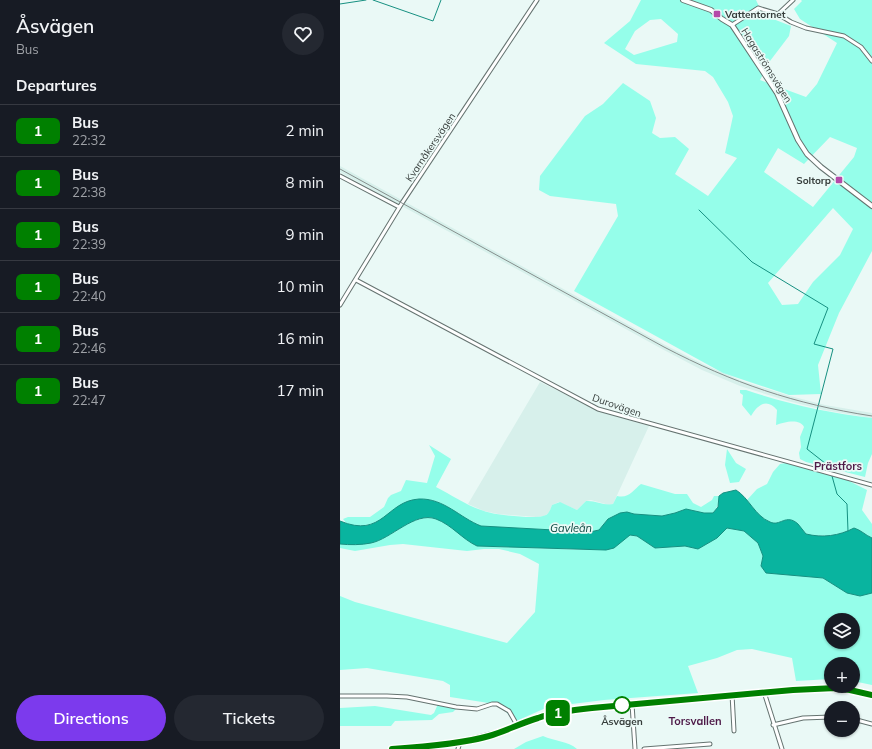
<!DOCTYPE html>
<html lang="en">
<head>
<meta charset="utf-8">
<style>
  :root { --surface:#171b24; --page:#242831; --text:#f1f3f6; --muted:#9ea1a6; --line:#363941; --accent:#7c3aed }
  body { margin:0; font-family:Mulish,sans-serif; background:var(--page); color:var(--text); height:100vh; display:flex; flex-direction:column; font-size:15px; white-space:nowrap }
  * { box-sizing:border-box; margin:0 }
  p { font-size:13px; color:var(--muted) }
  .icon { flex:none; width:22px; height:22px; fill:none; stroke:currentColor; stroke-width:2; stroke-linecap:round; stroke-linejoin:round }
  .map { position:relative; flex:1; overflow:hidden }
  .side { display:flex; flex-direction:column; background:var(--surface); width:340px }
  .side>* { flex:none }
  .badge { padding:0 8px; border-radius:6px; font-size:14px; line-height:26px }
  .tools { position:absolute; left:484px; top:613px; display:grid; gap:8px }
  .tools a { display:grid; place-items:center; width:36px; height:36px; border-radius:50%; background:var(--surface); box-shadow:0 1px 3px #0004; font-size:20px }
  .map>.badge { position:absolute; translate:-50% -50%; box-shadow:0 0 0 2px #fff }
  h2 { padding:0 16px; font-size:15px; line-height:36px }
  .round { display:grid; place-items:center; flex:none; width:42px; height:42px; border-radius:21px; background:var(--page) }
  .summary { display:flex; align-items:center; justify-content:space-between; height:68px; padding:0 16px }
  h1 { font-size:19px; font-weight:600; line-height:30px }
  .cta { display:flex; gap:8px; margin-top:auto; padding:8px 16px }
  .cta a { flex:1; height:46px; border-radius:24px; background:var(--accent); color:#fff; font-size:16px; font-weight:600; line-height:46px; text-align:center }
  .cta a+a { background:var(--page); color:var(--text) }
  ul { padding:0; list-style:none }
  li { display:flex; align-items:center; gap:12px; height:52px; padding:0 16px; border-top:1px solid var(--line) }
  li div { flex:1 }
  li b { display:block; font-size:15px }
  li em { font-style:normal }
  li .badge { min-width:44px; font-weight:700; text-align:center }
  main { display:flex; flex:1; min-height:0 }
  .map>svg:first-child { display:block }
  .built { fill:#d7f0eb }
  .green { fill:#95feea; fill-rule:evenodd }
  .water { fill:#09b49f; stroke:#169081 }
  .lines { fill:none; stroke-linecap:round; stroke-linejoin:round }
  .stream { stroke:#169081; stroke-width:1 }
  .street-casing { stroke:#657370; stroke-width:5 }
  .secondary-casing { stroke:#657370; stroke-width:6 }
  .street { stroke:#fff; stroke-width:3 }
  .secondary { stroke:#fff; stroke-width:4 }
  .rail { stroke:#858f8d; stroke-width:1 }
  .line-casing { stroke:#fff; stroke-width:9 }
  .line { stroke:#008000; stroke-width:6 }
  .poi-dot { fill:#b549a8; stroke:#eaf9f6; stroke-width:1.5 }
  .stop-dot { fill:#fff; stroke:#008000; stroke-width:2 }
  .labels { text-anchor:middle; stroke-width:3.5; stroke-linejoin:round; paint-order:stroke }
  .poi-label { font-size:10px; font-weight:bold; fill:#363d3b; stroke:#eaf9f6; text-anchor:start }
  .street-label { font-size:10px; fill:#363d3b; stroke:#eaf9f6 }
  .stop-label { font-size:10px; font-weight:bold; fill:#363d3b; stroke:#eaf9f6 }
  .neighbourhood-label { font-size:11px; font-weight:bold; fill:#4e1a48; stroke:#eaf9f6 }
  .water-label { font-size:11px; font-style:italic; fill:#08473f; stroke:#eaf9f6 }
</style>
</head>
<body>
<main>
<section class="side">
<div class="summary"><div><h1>Åsvägen</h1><p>Bus</p></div><a class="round"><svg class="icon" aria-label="heart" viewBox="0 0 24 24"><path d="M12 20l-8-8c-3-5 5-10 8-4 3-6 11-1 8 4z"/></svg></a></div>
<h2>Departures</h2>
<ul>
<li><span class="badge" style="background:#008000;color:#fff">1</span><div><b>Bus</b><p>22:32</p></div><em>2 min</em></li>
<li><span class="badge" style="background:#008000;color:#fff">1</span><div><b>Bus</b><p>22:38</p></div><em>8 min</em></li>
<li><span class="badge" style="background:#008000;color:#fff">1</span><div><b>Bus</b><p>22:39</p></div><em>9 min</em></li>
<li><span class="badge" style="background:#008000;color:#fff">1</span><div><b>Bus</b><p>22:40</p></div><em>10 min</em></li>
<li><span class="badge" style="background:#008000;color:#fff">1</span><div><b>Bus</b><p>22:46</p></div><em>16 min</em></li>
<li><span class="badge" style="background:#008000;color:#fff">1</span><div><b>Bus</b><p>22:47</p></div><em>17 min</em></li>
</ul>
<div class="cta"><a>Directions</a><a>Tickets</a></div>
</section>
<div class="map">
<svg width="532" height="749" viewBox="0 0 532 749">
  <rect width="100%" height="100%" fill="#eaf9f6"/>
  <path class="built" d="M0,166L325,345L365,365L402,381L450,396L485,405L532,413V418L484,410L448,401L400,386L362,370L322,349L0,172Z
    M200,382L261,412L309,426L273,504L269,505L251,500L246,501L237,510L219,502L212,505L209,513L204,516L196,517L158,514L144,511L128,504Z"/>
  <path class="green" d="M301,0H416L423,15L451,26L449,36L430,61L420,80L466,97L477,84L497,43L460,19L454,9L462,1L461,0H532V251L499,313L478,365L481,394L449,395L383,373L234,291L278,216L276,204L210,196L199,190L200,176L245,116L263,104L283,83L310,101L316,118L312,133L320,138L335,137L349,149L335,174L368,196L397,158L385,153L393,116L388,102L373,77L365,71L296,64L264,43L290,21ZM321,19L338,34L337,42L294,55L285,49L295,31L310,20ZM490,137L517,148L514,157L473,207L424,172L438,148L464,164ZM493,208L513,229L500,255L473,282L458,304L442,305L428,283Z
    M400,390H406C447,404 489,413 532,418V454L528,463L525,477L466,462L460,459L459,453L461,447L460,437L464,427C460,418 444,422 436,425L437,410C427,398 418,404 411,416L402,405L403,395L400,393Z
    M89,445L111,459L96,487C112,495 127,506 144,511C154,515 193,519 203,516C209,515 210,510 212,505L220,502L237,510L246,501C255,500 264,506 273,504L277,496C289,499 293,490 301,484L335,494H347L353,503L361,507L372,500L374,496H379C379,503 378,507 373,513H364L346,509L335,513L322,516L294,514L268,519L259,530L250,532L141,526C120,518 104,498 80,499C49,500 46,533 7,524L3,519L8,517H30L44,507L48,498L51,495L61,491L66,480L87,483L95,456Z
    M387,449L396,463L406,469L399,482L390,483L385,465Z
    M446,463L507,480L527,490L522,510L532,524V538C525,535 521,530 514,528C497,536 487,536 468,535L465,534L461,528L442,521C428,530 415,510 407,500L417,489L427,484L433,472L440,464Z
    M84,518H95L108,525L120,533L128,541L137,546L248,550L282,540L290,535L297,536L315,548L345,546L358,549L377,538L387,528L404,531L418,543L423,556L421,566L426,573L483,578L507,593L520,596L532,593V685L513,681V664H491V679L456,681L452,658L412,649L397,650L377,658L348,666L358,693L264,700L208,707L174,722L164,709L155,704L110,697V685L103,681L27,668L0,670V596L15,602L167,643L195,612L199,564L180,554L159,549H144L127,551L63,544L50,545L15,551L0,548V544L5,545L55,532L68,523ZM491,620H513V642H491Z
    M98,704L117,708L113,712L99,714L92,720L55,721L51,726H0V708L35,706L91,715L94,713Z
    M203,736C214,741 228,741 237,749H174L186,742Z"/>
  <path class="water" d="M396,490C409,498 415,516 430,522C440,527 446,513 458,524C461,527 463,531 466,534C482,538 499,536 514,528C521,530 525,535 532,538V593L520,596L507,593L483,578L426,573L421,566L423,556L418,543L404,531L387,528L377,538L358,549L345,546L315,548L297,536L290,535L274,548L266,550L137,546C122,539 112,525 96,519C75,511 51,539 31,543C22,545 9,545 0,544V521C43,539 46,501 79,499C104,498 120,518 141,526L250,532L259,530L268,519L280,513L287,512L294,514L322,516L335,513L346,509L364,513H373L378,507L379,496L383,493Z"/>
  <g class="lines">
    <path class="stream" d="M33,0L93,21L101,0
      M0,4L26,0
      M359,210L412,262L488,308L474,344L493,349L467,449L490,467L491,469
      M492,476L497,494L507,504L508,531"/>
    <defs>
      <path id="street" d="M438,14L453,0
        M392,25L418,8L438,14L451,22L466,28L504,36L521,47L532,61
        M0,176L59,207
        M16,280L258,409L532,485
        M0,305L62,203L197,0
        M424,692L442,749
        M392,694L394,731
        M0,696H47L67,697L116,707L137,709L152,704H157L169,711L177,725
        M292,704L295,749
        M513,719L532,724
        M433,725L463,718L491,717
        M118,749L120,742
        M304,749L370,744"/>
      <path id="secondary" d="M343,0L371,10L382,19L392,25L437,93L458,140L467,154L481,167L532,206
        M53,749L120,742L137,738L163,731L198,718L224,712L252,708L453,690L496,688L511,690L532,695"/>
    </defs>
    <use href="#street" class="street-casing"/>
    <use href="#secondary" class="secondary-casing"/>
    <use href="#street" class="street"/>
    <use href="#secondary" class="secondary"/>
    <path class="rail" d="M0,169L324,347C393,383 454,404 532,416"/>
  </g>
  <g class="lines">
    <defs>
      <path id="line" d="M52,749C82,747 121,744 149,736C166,731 181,723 198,718C215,712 233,710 252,708L453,690L496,688L510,690L532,695"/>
    </defs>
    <use href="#line" class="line-casing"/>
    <use href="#line" class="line"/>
  </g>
  <g class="poi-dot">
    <rect x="373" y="10" width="8" height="8" rx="2"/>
    <rect x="495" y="176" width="8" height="8" rx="2"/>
  </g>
  <circle class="stop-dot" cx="282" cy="705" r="8"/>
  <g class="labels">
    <g class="poi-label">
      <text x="385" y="18">Vattentornet</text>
      <text x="491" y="184" text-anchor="end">Soltorp</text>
    </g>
    <g class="street-label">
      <text transform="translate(427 65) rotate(58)" y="4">Hagaströmsvägen</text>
      <text transform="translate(90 147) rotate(-56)" y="4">Kvarnåkersvägen</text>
      <text transform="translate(277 405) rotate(19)" y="4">Durovägen</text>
    </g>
    <g class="stop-label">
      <text x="282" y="725">Åsvägen</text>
    </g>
    <g class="neighbourhood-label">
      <text x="498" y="470">Prästfors</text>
      <text x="355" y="725">Torsvallen</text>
    </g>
    <g class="water-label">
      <text x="231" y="532">Gavleån</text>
    </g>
  </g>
</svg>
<div class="tools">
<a><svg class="icon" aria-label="layers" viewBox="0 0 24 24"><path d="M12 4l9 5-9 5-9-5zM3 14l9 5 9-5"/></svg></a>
<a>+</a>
<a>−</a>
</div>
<b class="badge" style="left:218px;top:713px;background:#008000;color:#fff">1</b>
</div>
</main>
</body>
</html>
